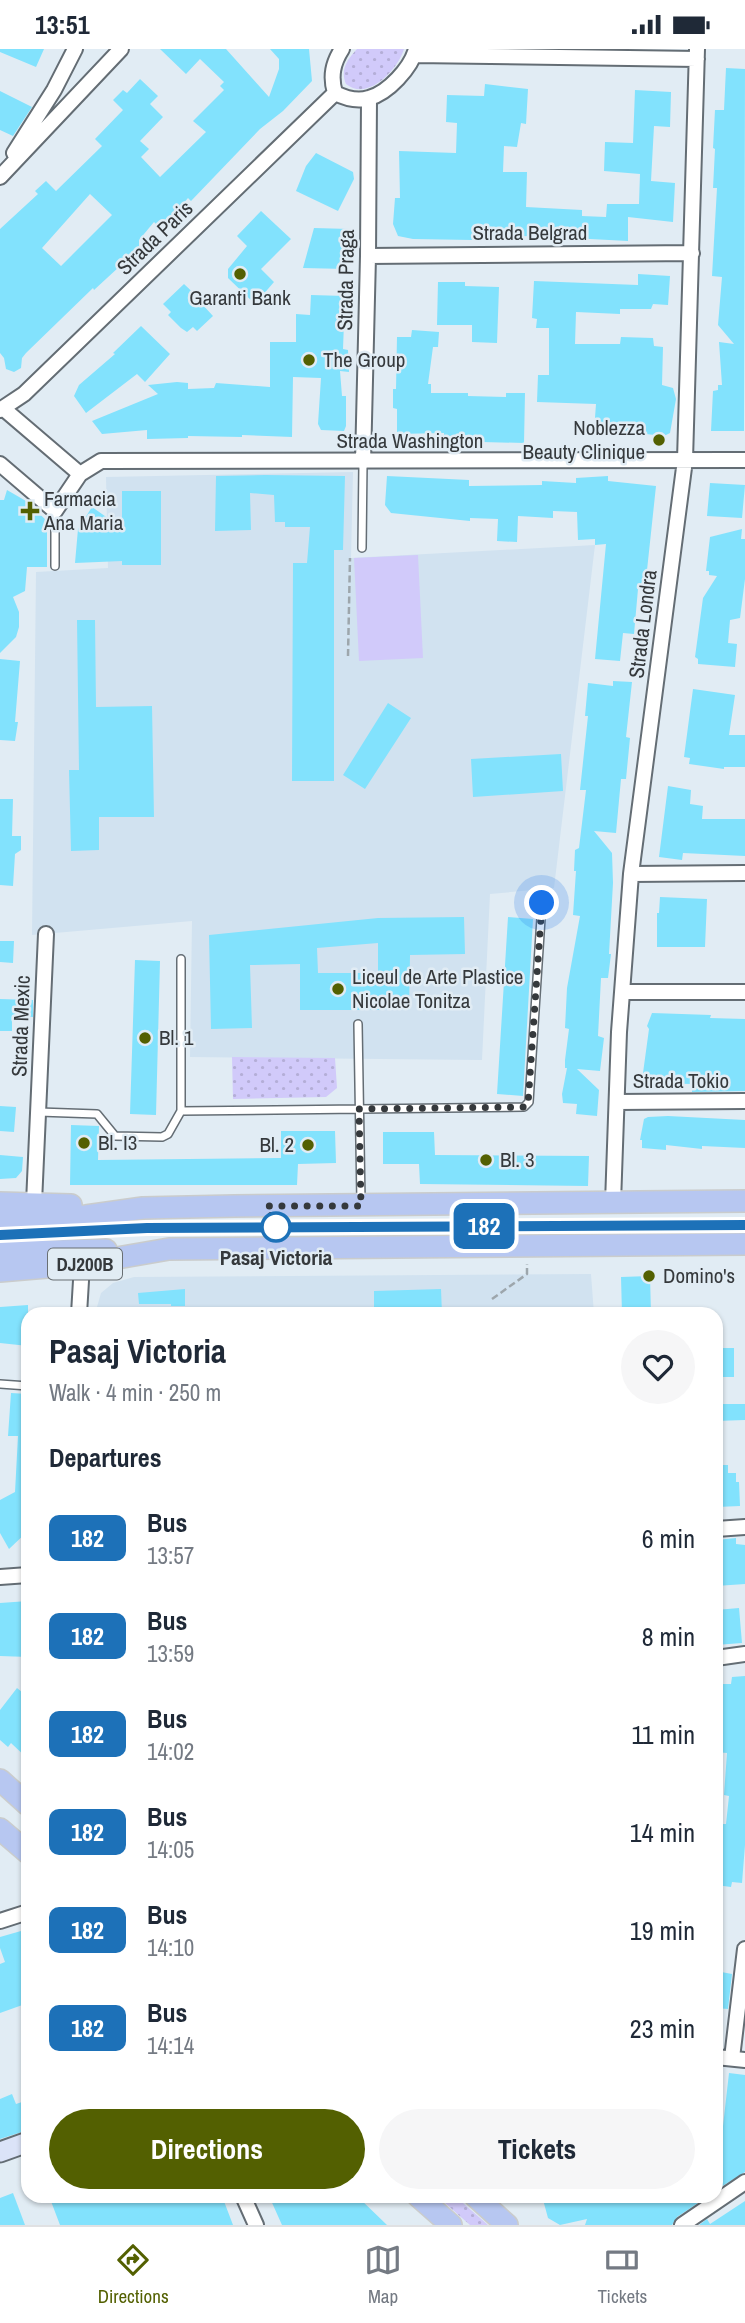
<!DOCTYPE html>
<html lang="en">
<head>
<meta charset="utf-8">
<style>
  :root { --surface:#fff; --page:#f6f6f7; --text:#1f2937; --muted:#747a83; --line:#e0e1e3; --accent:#536001 }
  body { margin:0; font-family:"Archivo Narrow",sans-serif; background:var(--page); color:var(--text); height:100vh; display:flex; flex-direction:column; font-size:26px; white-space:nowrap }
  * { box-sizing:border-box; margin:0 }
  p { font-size:23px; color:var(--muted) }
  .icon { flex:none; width:38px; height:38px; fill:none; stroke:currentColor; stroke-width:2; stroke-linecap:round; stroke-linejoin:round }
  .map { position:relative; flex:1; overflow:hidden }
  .panel { position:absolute; left:21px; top:1258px; width:702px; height:896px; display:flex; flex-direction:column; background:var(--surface); border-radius:21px; box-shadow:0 2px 5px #0004 }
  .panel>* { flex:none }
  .badge { padding:0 14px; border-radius:10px; font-size:24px; line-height:46px }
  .you { position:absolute; width:35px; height:35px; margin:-18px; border:5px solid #fff; border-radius:50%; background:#1a73e8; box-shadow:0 0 0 10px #1a73e833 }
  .map>.badge { position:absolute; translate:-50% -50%; box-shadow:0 0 0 4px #fff }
  h2 { padding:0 28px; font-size:26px; line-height:63px }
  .round { display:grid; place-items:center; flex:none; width:74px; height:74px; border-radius:37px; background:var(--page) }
  .headline { display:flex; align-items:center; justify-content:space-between; height:119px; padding:0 28px }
  h1 { font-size:33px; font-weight:700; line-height:52px }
  .action { display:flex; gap:14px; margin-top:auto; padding:14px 28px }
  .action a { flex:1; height:80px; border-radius:42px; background:var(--accent); color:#fff; font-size:28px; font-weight:700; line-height:80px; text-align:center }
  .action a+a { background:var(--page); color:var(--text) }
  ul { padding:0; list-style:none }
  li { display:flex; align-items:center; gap:21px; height:98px; padding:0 28px }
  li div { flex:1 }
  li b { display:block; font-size:26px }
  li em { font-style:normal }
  li .badge { min-width:77px; font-weight:700; text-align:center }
  .status { display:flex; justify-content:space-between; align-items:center; height:49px; padding:0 35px; background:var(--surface); direction:ltr }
  .status svg { height:19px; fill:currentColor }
  .tabs { display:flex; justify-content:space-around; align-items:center; height:98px; border-top:2px solid var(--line); background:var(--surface); font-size:19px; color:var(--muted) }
  .tabs a { display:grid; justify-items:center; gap:4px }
  .tabs .active { color:var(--accent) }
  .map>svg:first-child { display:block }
  .built { fill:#d1e2f0 }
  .grass { fill:url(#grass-dots) }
  .garden { fill:#d1cafa }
  .building { fill:#82e2fd; fill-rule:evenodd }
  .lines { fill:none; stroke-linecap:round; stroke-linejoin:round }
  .lane-casing { stroke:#646d74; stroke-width:10 }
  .street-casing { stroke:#646d74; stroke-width:18 }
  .secondary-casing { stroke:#646d74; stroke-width:23 }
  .primary-casing { stroke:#cacccc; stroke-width:24 }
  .path { stroke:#9da6ac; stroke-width:2.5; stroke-dasharray:7 3.5; stroke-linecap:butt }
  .lane { stroke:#fff; stroke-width:7 }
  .street { stroke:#fff; stroke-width:14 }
  .secondary { stroke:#dbe3f8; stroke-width:19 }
  .primary { stroke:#b7c7f1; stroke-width:21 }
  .tram { stroke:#777e83; stroke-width:2 }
  .line-casing { stroke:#fff; stroke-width:16 }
  .line { stroke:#1d71b8; stroke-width:10 }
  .walk { stroke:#35393c; stroke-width:7; stroke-dasharray:0 12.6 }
  .poi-dot { fill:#536001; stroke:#e1ecf4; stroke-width:2.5 }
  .stop-dot { fill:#fff; stroke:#1d71b8; stroke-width:3.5 }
  .labels { text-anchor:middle; stroke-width:5; stroke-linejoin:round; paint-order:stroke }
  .shield { fill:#e1ecf4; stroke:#696f73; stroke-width:2 }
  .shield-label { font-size:19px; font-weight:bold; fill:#35393c }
  .street-label { font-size:21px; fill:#35393c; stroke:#e1ecf4 }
  .poi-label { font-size:21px; fill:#35393c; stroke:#e1ecf4; text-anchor:start }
  .stop-label { font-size:21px; font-weight:bold; fill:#35393c; stroke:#e1ecf4 }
</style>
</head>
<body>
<div class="status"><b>13:51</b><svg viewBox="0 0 49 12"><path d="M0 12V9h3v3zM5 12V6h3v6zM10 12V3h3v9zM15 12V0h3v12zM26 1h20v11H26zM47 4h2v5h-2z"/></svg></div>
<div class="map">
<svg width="745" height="2176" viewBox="0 0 745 2176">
  <defs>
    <pattern id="grass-dots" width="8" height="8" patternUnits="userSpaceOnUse" patternTransform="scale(1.75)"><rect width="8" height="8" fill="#d1cafa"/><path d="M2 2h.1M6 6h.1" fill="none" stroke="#b4aed7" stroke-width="1.8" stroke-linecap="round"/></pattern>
  </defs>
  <rect width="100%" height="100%" fill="#e1ecf4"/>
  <path class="built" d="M353,423L351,509L595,496L554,839L490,845L482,1011L190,1008L192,872L32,886L36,523L108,519L106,428Z
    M591,1225L594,1265H95L101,1244L113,1234L134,1228Z"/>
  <path class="grass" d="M357,0H404C398,20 368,53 346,35C340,21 347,11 357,0Z
    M232,1008L335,1009L337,1039L326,1048L233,1050Z
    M437,2147H455L488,2176H470Z"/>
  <path class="garden" d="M418,506L423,609L359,612L354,509Z"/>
  <path class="building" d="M0,0H44L36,18L0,3Z
    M160,0H226L269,48L279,20V10L270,0H309L312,32L283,62L260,80L191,152L188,149L168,172L159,178L154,173L139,191V197L132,206L94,241L93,239L26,304L22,309L21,319L14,323L6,320L4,309L0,304V180L38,145L35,142L46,132L56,142L102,97L95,90L123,61L113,51L123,41L127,44L140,30L158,47L150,55L163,68L140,92L149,100L141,108L160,128L206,83L193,72L224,41L220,37L224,33L200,10L186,25ZM90,145L112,166L61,217L42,199Z
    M726,19L745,20L744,382H711L713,342L718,341V336H722L719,293L734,295L718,276L722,228L712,227L717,139H713L715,100L713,99L715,61H724Z
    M485,35L528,40L526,75L521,74L517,98L504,97L503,123H527L526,158L582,161V167L606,168L607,155H639L640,125L604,122L605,93L633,94L635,41L671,43L670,78L654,77L651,132L675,134L673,173L628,168V192L533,187L472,188V191L413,190L398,187L393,175L395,149H400L399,102L456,104L457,74L446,73L447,46L484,47Z
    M0,42L32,58L13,87L0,81Z
    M316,104L353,123L354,130L338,162L296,142L306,117Z
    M261,162L291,190L261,220L274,233L255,255L228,229V220L247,197L237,187Z
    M314,179L350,180L347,220L303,219Z
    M638,225L670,227L668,256L653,255L651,260H620V265L576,263L575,295H620L621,288L653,289L654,297L663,298L662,336L673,339L676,350L670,384L664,387L628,383V386H604L605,383L594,382L596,355L537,353L538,326H549V279H536L537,270L532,269L534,232L638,236Z
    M438,233H465V237L499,238L497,294L472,293V276H437Z
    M184,235L203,253L201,254L213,267L197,282L193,278L187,283L181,279L168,266L171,263L163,255Z
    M311,246L345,247L343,300L348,301L349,323L340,322L342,347H346V377L344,382L321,381L318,375L321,329L293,328L292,388L242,386V388L188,387V389L147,390V381L102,385L92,372L158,345L148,336L177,333L188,334V340L214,339L216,334L270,338V293H296V265L310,266Z
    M141,277L170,305L145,333L137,325L86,364L74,347L79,336L115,305L113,304Z
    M412,281L439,283L438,298H433L428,335H431V344H468V347L506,348V344H525L524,394L482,393V387H444V384L397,385V360L393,359V340H396L397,288H411Z
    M265,426L345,427L343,501H334V732H292L293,514H307L310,478H285V473H275L274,446L250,444L251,481L215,482L216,427Z
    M387,427L469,431V437L542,436V432L576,434V429L608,427V432L656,437L645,540H638L634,585L623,584L620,612L595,610L606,495L595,496V490L578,491L577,463L553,462V469L518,467L517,493L497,492L498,470L470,469V472L391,464L385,456Z
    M710,434L745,436L742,469L707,467Z
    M7,441L26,452L47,472V518H27L25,542L13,548L19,563V578L16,588L0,604V451H4Z
    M122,442H161V516H122V512L75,514L78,480L92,458L122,479Z
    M742,480L741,490H745V530L740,569L730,571L728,594L737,595L735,618L698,615V610L695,608L703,549L717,527L709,526V522H706L710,488Z
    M77,571H95L96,658L152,657L154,768H99V801L71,802L69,721H79Z
    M0,610L20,612L15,673H18L15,692L0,691Z
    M613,632L632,633L626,688L630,689L626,730H621L616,784L594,782L612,804L613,834L609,905H611L608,929H601L598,987L604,989L600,1022L577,1020L599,1041L597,1067L576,1065L577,1055L563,1054L562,1045L567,1019H565V1011L569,980L565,979L567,939L580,867L573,866L576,822H574L575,801L579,799L586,741H580L588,667H585L588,634L613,637Z
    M693,640L735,646L729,686H745V718H724V720L689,715L690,709L684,708Z
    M388,654L411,669L365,740L343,726Z
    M561,705L563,742L473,748L471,710Z
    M668,737L691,741L690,755L703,757L702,770H745V807L683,804L682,811L659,808Z
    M0,750H13L12,787H21V801L15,805L13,837L0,836Z
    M660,848L707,850L705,898H657V864H659Z
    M464,868L465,905L410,906L409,961H300V915L250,916L252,979L211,980L209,886L378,869ZM378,894V924H318L317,899Z
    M508,868L533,870L523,1047L497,1045Z
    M0,892H14L13,914L0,913Z
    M135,911L160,912L156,1066L130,1065Z
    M0,950L33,951V968L12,967V982H0Z
    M652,964L711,966L710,969L745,970V1042L692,1043V1035L646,1034L643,1024L649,980L647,977Z
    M0,1057L16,1058L14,1083L0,1082Z
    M668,1067L745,1071V1099L702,1097V1100L666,1096V1101L642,1099V1091H640L644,1070L648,1068Z
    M71,1076L99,1077L98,1111L281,1109V1082H335L336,1114L298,1115L297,1136H70Z
    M383,1083H434L435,1106L589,1107L588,1137L420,1135L419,1115H383Z
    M0,1106L23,1108L22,1122L16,1129L0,1130Z
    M650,1227L651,1265H622L621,1228Z
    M185,1240V1257H171V1255H139L138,1244Z
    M441,1240L442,1265H374V1242Z
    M28,1256V1297L0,1294V1258Z
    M716,1299H734V1328H716Z
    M11,1344L28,1345V1482L9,1500L0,1484V1451L15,1443L18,1387H8Z
    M716,1355H745V1371L716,1372Z
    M716,1416H728V1424H736V1433H739L740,1457L717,1458Z
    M736,1489V1495L745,1496V1535L716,1537V1491Z
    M28,1552V1608L0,1607V1554Z
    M739,1559L742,1594L716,1596V1561Z
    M745,1627V1796L742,1834L732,1833L731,1838L716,1836V1816L718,1811L722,1775H726L729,1747L724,1746L727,1704L716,1703V1635H731L732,1628Z
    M17,1639L28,1648V1710L11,1694L8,1698L0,1691V1661Z
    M28,1880V1954L0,1964V1915L5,1913L0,1899V1888Z
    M716,1922L732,1925L728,1960L716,1959Z
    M729,2024L745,2026V2123L716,2141V2085L723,2077Z
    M12,2045L16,2055L25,2052L28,2058V2081L0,2090V2050Z
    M13,2144L25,2176H0V2149Z
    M49,2147H222L233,2176H60Z
    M269,2147H357L387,2176H282Z
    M542,2147H694L698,2154L677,2168L672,2176H585L587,2170L560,2176L548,2169Z
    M745,2152V2176H699L707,2170L710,2175Z"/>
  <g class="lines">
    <defs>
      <path id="lane" d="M55,462V517
        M362,499L363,414
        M181,910V1062L524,1058L529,1053L542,854
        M358,975L361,1153
        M39,1063L97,1065L115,1087L162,1088L168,1085L181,1062
        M0,1186L147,1179L745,1176
        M0,1335L28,1337"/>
      <path id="street" d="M342,0C333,14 330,27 335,44C345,49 357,53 369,49C388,44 411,19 416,0
        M414,6L697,10
        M14,104L54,41L75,0
        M0,128L121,0
        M368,207L692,204
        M4,360L80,425
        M0,361L24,345L335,44
        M363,413L368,207L369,50
        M0,415L55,462L80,425L101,412L745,411
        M631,825L745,824
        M622,943H745
        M617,1053L745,1052
        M34,1154L46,885
        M613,1154L619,983L631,825L685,411L697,0
        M79,1265L82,1215
        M716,1480L745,1478
        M0,1528L28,1526
        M716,1609L745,1605
        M0,1872L28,1863
        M716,2008L745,2011
        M732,2009L745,1900
        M243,2147L256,2176
        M682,2176L745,2133"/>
      <path id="secondary" d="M0,2103L28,2093"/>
      <path id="primary" d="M0,1154L71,1156
        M0,1170L86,1167L143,1159L234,1157L745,1152
        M0,1203L106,1201
        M0,1222L82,1215L169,1200L745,1195
        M0,1731L28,1756
        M0,1780L28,1804
        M418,2147L451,2176
        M475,2147L507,2176"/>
    </defs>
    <use href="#lane" class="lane-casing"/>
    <use href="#street" class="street-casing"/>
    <use href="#secondary" class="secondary-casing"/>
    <use href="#primary" class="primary-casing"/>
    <path class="path" d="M348,607L350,509
      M492,1250L527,1225V1215"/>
    <use href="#lane" class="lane"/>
    <use href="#street" class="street"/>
    <use href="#secondary" class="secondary"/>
    <use href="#primary" class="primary"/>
    <path class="tram" d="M0,1182L112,1176L745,1172"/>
  </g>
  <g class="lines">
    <defs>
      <path id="line" d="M0,1186L147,1179L745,1176"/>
    </defs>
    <use href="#line" class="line-casing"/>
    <use href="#line" class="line"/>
    <path class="walk" d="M276,1178L267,1157H361L359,1060L524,1058L528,1055L542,854"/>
  </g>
  <g class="poi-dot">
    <circle cx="240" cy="225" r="7"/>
    <circle cx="309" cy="311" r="7"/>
    <circle cx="659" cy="391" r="7"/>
    <path d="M26.5 451.5h7v7h7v7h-7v7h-7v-7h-7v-7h7z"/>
    <circle cx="338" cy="940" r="7"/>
    <circle cx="145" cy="989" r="7"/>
    <circle cx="84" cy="1094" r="7"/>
    <circle cx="308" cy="1096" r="7"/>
    <circle cx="486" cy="1111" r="7"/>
    <circle cx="649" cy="1227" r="7"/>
  </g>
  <circle class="stop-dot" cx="276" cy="1178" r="14"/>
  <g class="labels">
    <rect class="shield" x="48" y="1199.5" width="74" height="31" rx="5"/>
    <g class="shield-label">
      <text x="85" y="1222">DJ200B</text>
    </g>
    <g class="street-label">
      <text x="530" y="191">Strada Belgrad</text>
      <text transform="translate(155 189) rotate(-44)" y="7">Strada Paris</text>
      <text transform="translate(346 231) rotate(-89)" y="7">Strada Praga</text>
      <text x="410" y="399">Strada Washington</text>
      <text transform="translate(643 575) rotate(-83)" y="7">Strada Londra</text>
      <text transform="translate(21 977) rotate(-88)" y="7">Strada Mexic</text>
      <text x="681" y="1039">Strada Tokio</text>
    </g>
    <g class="poi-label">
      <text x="240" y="256" text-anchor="middle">Garanti Bank</text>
      <text x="323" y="318">The Group</text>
      <text x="645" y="386" text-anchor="end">Noblezza<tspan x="645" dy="24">Beauty Clinique</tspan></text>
      <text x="44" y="457">Farmacia<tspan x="44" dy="24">Ana Maria</tspan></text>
      <text x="352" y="935">Liceul de Arte Plastice<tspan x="352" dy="24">Nicolae Tonitza</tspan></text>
      <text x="159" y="996">Bl. 1</text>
      <text x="98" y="1101">Bl. I3</text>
      <text x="294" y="1103" text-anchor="end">Bl. 2</text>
      <text x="500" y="1118">Bl. 3</text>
      <text x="663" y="1234">Domino's</text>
    </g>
    <g class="stop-label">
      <text x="276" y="1216">Pasaj Victoria</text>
    </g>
  </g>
</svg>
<div class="you" style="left:542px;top:854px"></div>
<b class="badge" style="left:484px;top:1177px;background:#1d71b8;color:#fff">182</b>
<section class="panel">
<div class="headline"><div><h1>Pasaj Victoria</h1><p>Walk · 4 min · 250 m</p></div><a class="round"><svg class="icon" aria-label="heart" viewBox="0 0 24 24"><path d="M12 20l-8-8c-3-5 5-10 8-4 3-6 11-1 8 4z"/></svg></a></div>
<h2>Departures</h2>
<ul>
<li><span class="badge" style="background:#1d71b8;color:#fff">182</span><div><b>Bus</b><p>13:57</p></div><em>6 min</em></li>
<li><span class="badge" style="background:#1d71b8;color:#fff">182</span><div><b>Bus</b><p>13:59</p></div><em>8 min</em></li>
<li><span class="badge" style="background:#1d71b8;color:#fff">182</span><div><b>Bus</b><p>14:02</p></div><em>11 min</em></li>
<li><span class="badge" style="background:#1d71b8;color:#fff">182</span><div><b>Bus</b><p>14:05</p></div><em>14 min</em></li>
<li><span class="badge" style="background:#1d71b8;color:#fff">182</span><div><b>Bus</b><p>14:10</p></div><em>19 min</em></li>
<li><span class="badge" style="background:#1d71b8;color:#fff">182</span><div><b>Bus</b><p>14:14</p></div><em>23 min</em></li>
</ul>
<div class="action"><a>Directions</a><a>Tickets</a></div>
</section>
</div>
<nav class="tabs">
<a class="active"><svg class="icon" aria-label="directions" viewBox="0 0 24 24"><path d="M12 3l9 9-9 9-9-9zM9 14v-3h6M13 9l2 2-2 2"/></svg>Directions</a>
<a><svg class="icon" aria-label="map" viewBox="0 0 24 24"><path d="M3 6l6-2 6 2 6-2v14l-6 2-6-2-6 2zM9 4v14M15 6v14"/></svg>Map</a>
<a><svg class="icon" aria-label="tickets" viewBox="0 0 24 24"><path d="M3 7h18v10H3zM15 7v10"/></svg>Tickets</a>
</nav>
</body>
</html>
